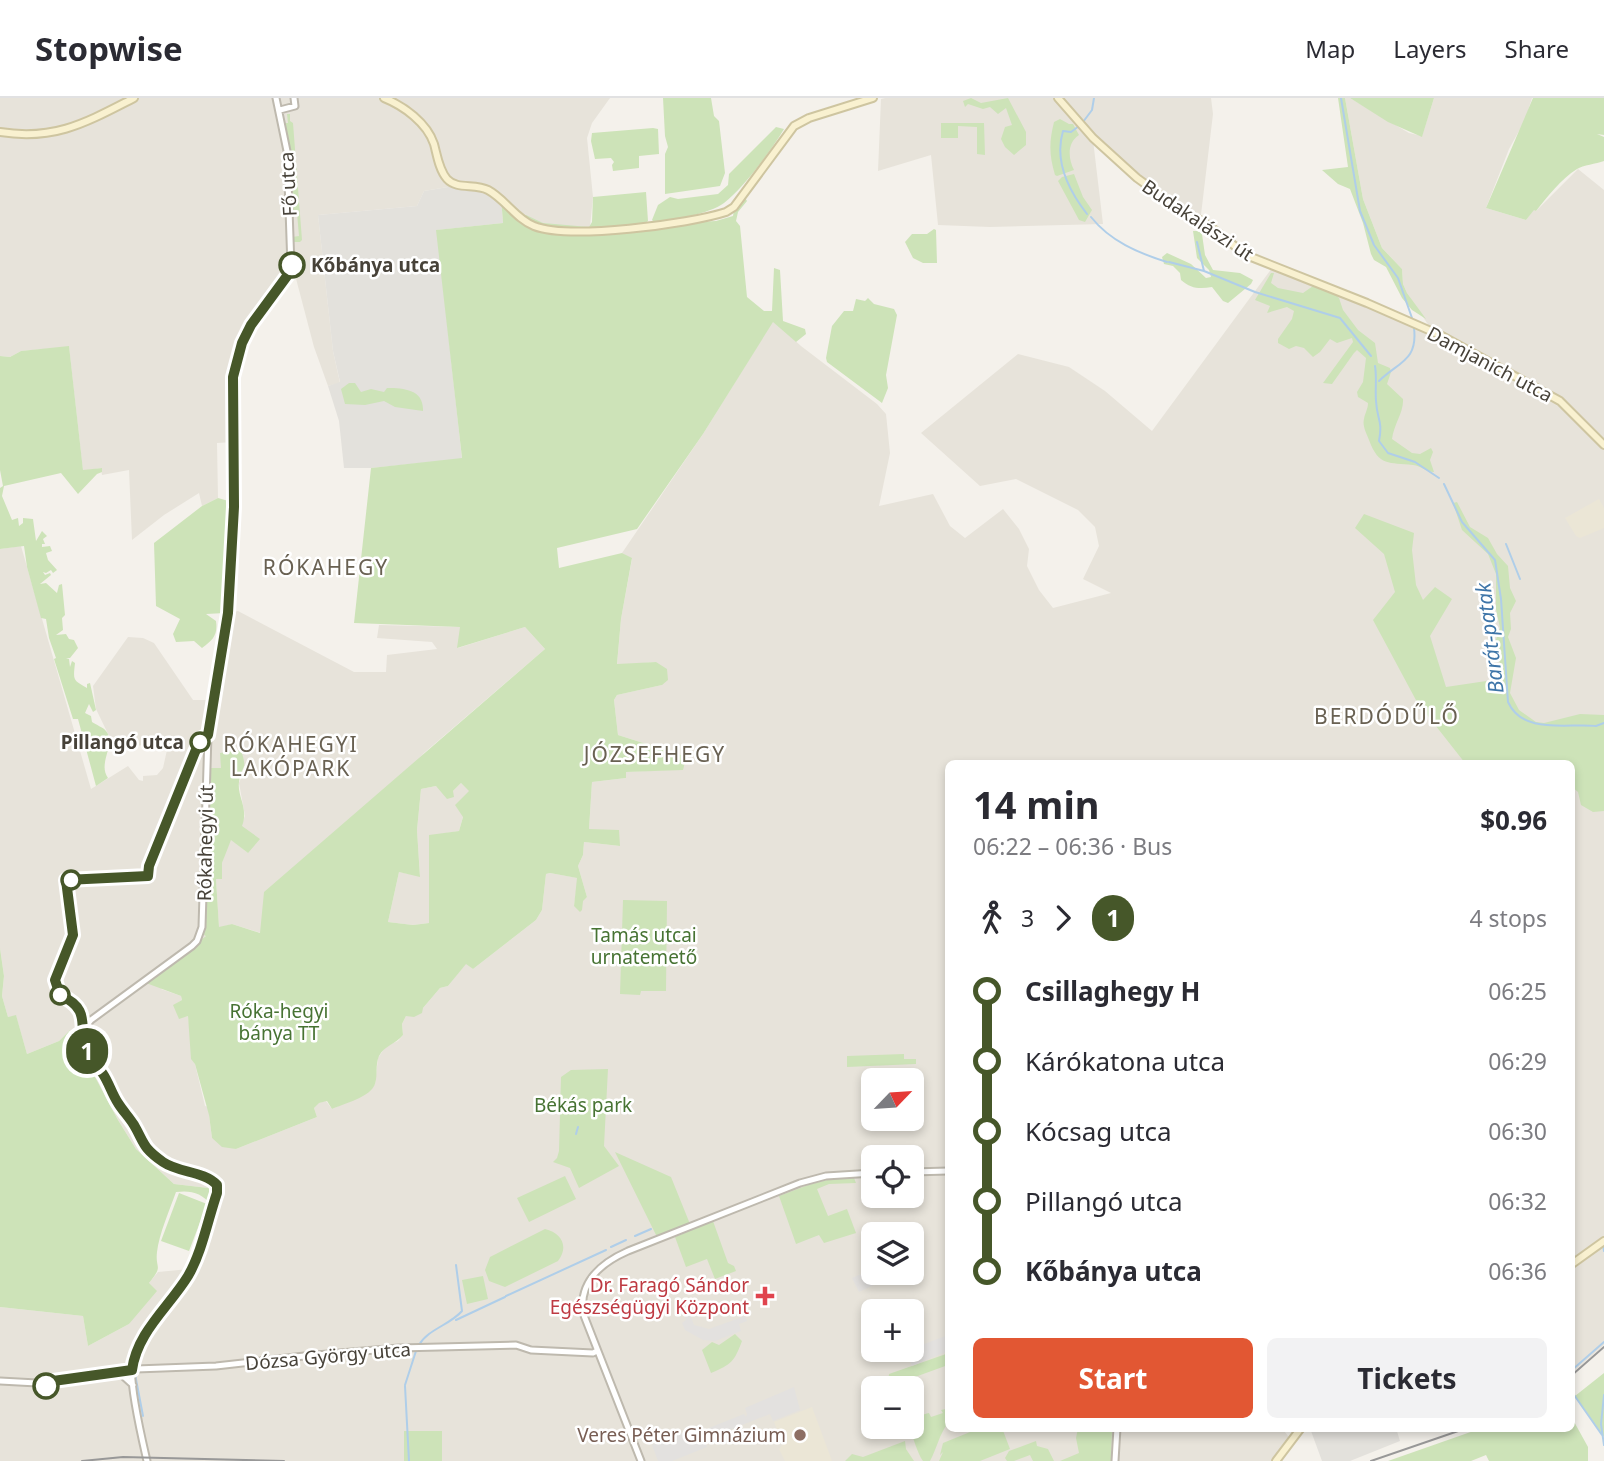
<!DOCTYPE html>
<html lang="en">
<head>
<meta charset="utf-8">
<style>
  :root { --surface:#fff; --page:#f2f2f3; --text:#2b2b33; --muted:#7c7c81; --line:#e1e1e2; --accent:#e25733 }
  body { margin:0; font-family:"Noto Sans",sans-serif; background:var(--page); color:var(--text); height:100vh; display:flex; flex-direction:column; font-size:26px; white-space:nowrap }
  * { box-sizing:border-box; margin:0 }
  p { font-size:23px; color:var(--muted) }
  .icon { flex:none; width:38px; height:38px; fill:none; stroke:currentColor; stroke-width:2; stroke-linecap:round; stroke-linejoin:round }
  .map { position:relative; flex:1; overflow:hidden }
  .details { position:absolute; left:945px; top:662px; width:630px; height:672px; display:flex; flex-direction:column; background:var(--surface); border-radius:10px; box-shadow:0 4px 10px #0003 }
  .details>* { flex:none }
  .badge { padding:0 14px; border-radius:23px; font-size:24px; line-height:46px }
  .needle { width:46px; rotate:65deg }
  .tools { position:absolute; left:861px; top:970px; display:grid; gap:14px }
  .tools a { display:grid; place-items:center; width:63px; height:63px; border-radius:10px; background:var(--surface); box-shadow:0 4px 10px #0003; font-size:35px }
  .map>.badge { position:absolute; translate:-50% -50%; box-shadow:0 0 0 4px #fff }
  .legs { display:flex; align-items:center; gap:10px; height:77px; padding:0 28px; font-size:23px }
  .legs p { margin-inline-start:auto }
  .headline { display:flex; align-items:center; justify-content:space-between; height:119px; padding:0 28px }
  h1 { font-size:38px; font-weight:700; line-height:52px }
  .action { display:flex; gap:14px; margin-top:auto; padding:14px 28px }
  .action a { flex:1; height:80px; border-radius:10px; background:var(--accent); color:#fff; font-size:28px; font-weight:700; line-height:80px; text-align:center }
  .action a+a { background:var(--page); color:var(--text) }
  ul { padding:0 28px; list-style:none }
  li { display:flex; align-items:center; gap:24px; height:70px; font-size:26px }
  li i { display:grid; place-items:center; width:10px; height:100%; margin:0 9px; background:currentColor }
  li i::after { content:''; width:18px; height:18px; margin:-9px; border:5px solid; border-radius:50%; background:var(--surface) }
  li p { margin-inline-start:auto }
  li:first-child i { background:linear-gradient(#0000 50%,currentColor 0) }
  li:last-child i { background:linear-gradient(currentColor 50%,#0000 0) }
  header { display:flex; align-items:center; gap:42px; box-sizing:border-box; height:98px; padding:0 35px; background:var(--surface); border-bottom:2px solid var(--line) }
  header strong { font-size:33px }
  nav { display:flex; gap:38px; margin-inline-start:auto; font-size:24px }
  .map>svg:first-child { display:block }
  .residential { fill:#e7e3da; fill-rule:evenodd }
  .industrial { fill:#e3e1dc }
  .education { fill:#ebe6d6 }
  .green { fill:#cde3b8; fill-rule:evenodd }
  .parking { fill:#e3e1df }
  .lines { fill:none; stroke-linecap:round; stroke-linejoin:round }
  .stream { stroke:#afcee9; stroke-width:2 }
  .tertiary-casing { stroke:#beb9ae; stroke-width:9 }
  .secondary-casing { stroke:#cec5a0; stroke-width:10 }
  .tertiary { stroke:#fff; stroke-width:5 }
  .secondary { stroke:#f9f1d0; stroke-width:6 }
  .tram { stroke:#989898; stroke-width:2 }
  .line-1-casing { stroke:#fff; stroke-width:16 }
  .line-1 { stroke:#465729; stroke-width:10 }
  .stop-1-dot { fill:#fff; stroke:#465729; stroke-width:3.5 }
  .health-dot { fill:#e0444e; stroke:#fff; stroke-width:2.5 }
  .education-dot { fill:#8d6e63; stroke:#fff; stroke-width:2.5 }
  .labels { text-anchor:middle; stroke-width:5; stroke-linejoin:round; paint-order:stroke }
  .street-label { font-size:19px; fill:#474239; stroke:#fff }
  .stop-label { font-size:19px; font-weight:bold; fill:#474239; stroke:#fff; text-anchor:start }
  .park-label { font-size:19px; fill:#477333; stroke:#fff }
  .health-label { font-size:19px; fill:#be3a42; stroke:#fff; text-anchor:end }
  .education-label { font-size:19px; fill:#785e54; stroke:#fff; text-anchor:end }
  .neighbourhood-label { font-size:21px; letter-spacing:2px; fill:#696152; stroke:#fff }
  .water-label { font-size:21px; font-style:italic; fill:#3e75a8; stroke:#fff }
</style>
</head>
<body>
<header>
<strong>Stopwise</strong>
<nav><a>Map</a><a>Layers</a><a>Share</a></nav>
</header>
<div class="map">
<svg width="1604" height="1363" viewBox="0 0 1604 1363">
  <rect width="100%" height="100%" fill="#f4f1eb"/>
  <path class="residential" d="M0,0H610L592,25L587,40L593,99L590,129L550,128L530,124L448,89L424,93L417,108L318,117L333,253L340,285L328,288L314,249L294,173L290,174L251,227L236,264L233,344L217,345L218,400L202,408L199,395L164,417L132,442L129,372L102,377L101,370L83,373L69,249L21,253L10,259L0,258Z
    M885,0H1211L1213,16L1200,125L1093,42L1103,126L990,129L938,127L931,57L878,73L881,1Z
    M1345,0H1350L1409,35L1422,38L1434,0H1532L1525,22L1509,51L1486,110L1526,122L1534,111L1536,113L1578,71L1604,92V1247L1572,1275V665H948V1330H1282L1291,1342L1275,1363H0V1209L83,1218L88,1248L129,1226L149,1185L158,1174L189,1171L217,1091L174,1086L136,1051L118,1022L70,932L59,943L27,956L16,918L8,919L2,898L4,878L0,850V451L21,448L91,691L128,668L139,682L143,683V678L157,677L163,670L167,652L163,651V644L129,649L123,637L110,640L96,611L93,588L128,539L143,540L154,545L193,602H211L227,516L238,513L354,574H386L387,557L437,551L432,544L377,540L379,527L461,529L458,550L525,529L545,551L424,655L261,835L232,826L219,830L216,781L222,780V765L225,755L231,741L248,755L241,728L245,718L239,685L246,668L221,670L203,782L206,838L161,891L181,898L182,902L174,907L179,920L188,918L195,966L205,1008L212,1010L209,1017L212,1040L236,1051L317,1019L314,1010L318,1005L326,1003L332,1011L370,993L375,986L378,960L386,948L398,943L403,937L402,926L406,918L423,910L440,890L448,888L466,865L473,871L536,822L542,812L546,776L550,775L578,780L574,808L587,799L578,768L583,757L584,744L620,748L589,731L592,684L626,680V674L683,671L681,657L618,637L614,602L617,597L662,587L656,564L617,567L621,521L632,461L622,455L703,336L773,223L801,248L877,306L886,316L890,355L879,408L933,396L950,428L965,440L1003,411L1019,431L1029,451L1027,468L1039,492L1053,510L1111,495L1083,481L1099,448L1095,429L1078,412L1016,381L980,388L921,335L1018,256L1069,269L1105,293L1152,333L1275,166L1429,228L1407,195L1403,186L1402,171L1382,150L1363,101ZM873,982H912V1020H873ZM873,1059H912V1097H873ZM873,1136H912V1174H873ZM873,1213H912V1251H873ZM873,1290H912V1328H873Z
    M461,685L470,693L459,733L429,738V825L413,827L388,824L399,774L420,778L417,732L421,691L436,688L453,693Z"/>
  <path class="industrial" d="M454,83L478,87L501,99L503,125L437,132L462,361L371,370H344L339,323L328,288L340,284L333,253L318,117L417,108L424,93L448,89Z
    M1316,1330H1396L1400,1343L1350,1363H1322L1311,1333Z"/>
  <path class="education" d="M1599,401L1604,410V430L1580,440L1576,438L1565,420Z
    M812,1309L832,1363H785L779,1351L783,1346L774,1324Z"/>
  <path class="green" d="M663,0H711L714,18L719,23L725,75L720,88L665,96V56L668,49L665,38Z
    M971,0L981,5L1008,0L1026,34V47L1014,57L1005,49L1001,41L1005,29L1012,27L1006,10L998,16L990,9L983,11L968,6L965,9L963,3Z
    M1338,0H1345L1363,101L1382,150L1402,171L1403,186L1407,195L1426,221L1412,212L1402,200L1386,169L1374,162L1371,156L1363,125L1350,91L1338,86L1322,72L1348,69Z
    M1350,0H1434L1422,39L1388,24Z
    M1533,0H1604V37L1597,36L1604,39V63C1596,66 1583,67 1577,71C1561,81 1548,98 1536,113L1534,112L1526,122L1486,110Z
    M287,16H290V23L293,25L302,142L300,144H294L292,139L299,138L297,115H292L290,62L284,25H288Z
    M1060,21L1069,26H1073L1079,37C1067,45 1068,60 1074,72L1057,78L1055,77C1049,57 1049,44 1054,24Z
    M941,25H984L985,57L977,56V29L958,28V40H941Z
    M776,29L784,31C772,51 743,91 724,105C709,116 673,122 654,124L652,122L658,107L670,99L678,101L718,96L728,87L729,76Z
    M653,30L658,31L659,56L639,58V70L613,73L612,67L614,64L611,60L595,61L591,43L592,35Z
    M1074,76L1083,99L1092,112L1085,124L1079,122L1058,83L1062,79Z
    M646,94L648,123L645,125L629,128L716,123L733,118L734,112L744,98L747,103L738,114L736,123L740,128L747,199L764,213H772L774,170L780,172L783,223L805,231L806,236L796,244L773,224L703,336L637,431L557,450L559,470L622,455L632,460L621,521L617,566L656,564L667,571L668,582L662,587L617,597L614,602L618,637L681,657L685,664L683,672L626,674V680L592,684L589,731L619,732L620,748L584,744L583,757L578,768L587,799L583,803L582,812L580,814L574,808L577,780L550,775L546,776L542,812L536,822L473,871L466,866L448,888L440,890L423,910L422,915L414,919L406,918L402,926L403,937C396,946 385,947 379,958C375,967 378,977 375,986C371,999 343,1006 332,1011L327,1003L319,1005L314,1010L317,1019L236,1051L222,1049L212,1040L209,1017L195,966L191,961L188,918L179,921L173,907L182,902L181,898L146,885L206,838L202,836L206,819L203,782L204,670H221L220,655L241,652C248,674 242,665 239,684C237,699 249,710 242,728L260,741L248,755L231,742L222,765V781H216L219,829L232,826L260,835L264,794L545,551L525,529L457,550L460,529L354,525L371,370L462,360L436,132L503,125L501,99L524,119L526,117L543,125L589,129L592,124L593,99ZM461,685L469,693L455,707L463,719L459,733L429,737V825L413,827L388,824L399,774L420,779L417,732L421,691L436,688L447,701L454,699L453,693Z
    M934,131L936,132L937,165H923L913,160L905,144L912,136H927Z
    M1193,133H1198L1202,136L1205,157L1213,172L1240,175L1253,182L1251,186L1228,205L1223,203L1212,189C1200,191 1191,191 1181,182L1180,175L1173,168L1164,166L1162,159L1167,155L1191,166L1206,180L1211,179L1209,172L1197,160Z
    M1271,175H1274L1271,185L1278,190L1303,195L1313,188L1333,194L1339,200L1343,212L1358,232L1375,245L1378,265L1390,270L1391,274L1387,286L1403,301C1404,314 1394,326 1392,341L1412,355L1420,356L1431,350L1433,354L1430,362L1434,374C1427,374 1421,368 1413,367C1389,364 1379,369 1369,342C1367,336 1362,328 1364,321C1365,315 1368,311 1368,305L1358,299L1357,294L1363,284L1366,260L1357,252L1354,255L1332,286L1323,285L1353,244L1352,240L1337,245L1330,241L1320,254L1313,259L1304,250L1296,248L1289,251L1278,245V241L1292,221L1294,213L1287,209L1267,215L1270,208L1255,202Z
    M868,200L874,206L894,211L897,217L886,277L888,290L882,305L827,264L826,260L832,228L844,213H853L856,201L865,203Z
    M69,248L83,372L102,370V374L97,376L78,396L61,375L4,388L2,398L12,422L18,420L19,428L23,425V420L33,421L36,443L42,433L47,438L43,441L45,446H42V449L50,448L52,453L46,455L48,462L57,472L53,475L51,472L46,475L43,474L45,477L50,475L51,477L40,486L46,485L57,495L59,487L62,486L65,517L62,520L63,532L56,537L66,536L69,541L74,542L78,550L70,560H66L69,561L70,569L72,563L75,565C73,583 73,582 87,590V586L90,585L96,612L93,614L89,606L85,615L91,618L92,624C96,627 103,629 106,633C117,646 97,665 108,680L96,688L78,621H73L54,561L56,560L49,540L46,521L41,520L27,469L24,448L0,451V390L3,388L0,372V258L10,259L21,253Z
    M349,285H355L361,294L371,291L384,294L387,290C405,290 424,292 423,313L395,309L384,303L365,307L345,306L341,291Z
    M218,400L232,404L225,515L206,516L216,523C218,537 213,542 202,550L194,543L176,544L173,536L180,521L156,508L154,445L202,408Z
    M1457,404L1470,429L1488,440L1497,456L1508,468L1510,490L1516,503L1510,515L1511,531L1508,539L1516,560L1510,595L1519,612L1536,624L1544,625L1580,616L1604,617V713L1593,714L1581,707L1578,694L1572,689V665H1465L1417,604L1373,522L1395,494L1384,456L1355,430L1364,416L1414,435L1412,452L1416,487L1423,502L1435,489L1452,501L1430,538L1446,589L1493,582L1492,578L1500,575V565L1493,550L1500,530L1496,511V476L1488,456L1462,432L1453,405Z
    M623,802L667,803L666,893H641L640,897L620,896Z
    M0,850L4,878L2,898L8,919L16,917L27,956L59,943L70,932L118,1022L136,1051L174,1086L217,1091L211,1107C202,1095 191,1092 176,1094C170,1111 159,1136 157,1154C155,1171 164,1167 149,1185L157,1193L129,1226L88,1248L83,1218L0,1209Z
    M904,956V961H916V966L847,969V958Z
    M608,971L604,1048L619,1068L579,1090L570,1070L553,1064L557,1060L559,1053L561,979L571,972Z
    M615,1054L671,1079L690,1126L658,1141Z
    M565,1078L576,1101L529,1124L517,1100Z
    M835,1080H854L856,1085L829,1086L817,1091L828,1118L847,1111L856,1135L824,1145L819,1137L796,1146L779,1098L808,1087Z
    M179,1095L207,1106L189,1153L161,1143Z
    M713,1123L728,1165L734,1168L736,1173L715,1181L707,1161L686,1169L675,1139Z
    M545,1131C562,1135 569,1149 558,1163L505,1189L489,1183L485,1172L490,1159Z
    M483,1178L488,1201L467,1206L462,1182Z
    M735,1236L742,1243C734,1264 732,1266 711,1275L702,1252L712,1244L719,1247Z
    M946,1256L948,1267L893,1287V1289L888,1286L889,1276Z
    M1604,1275V1339L1575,1298Z
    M946,1311L948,1325C939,1337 937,1350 930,1363H923C917,1355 914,1340 908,1328H912V1321C916,1321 923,1316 929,1315L931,1319L943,1315L941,1312Z
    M1572,1320L1588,1349V1363H1489L1486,1357L1471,1363H1388L1482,1330H1572Z
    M980,1330H1002L1010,1351L980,1363H939L943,1354L940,1357L943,1345Z
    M1078,1330H1109L1112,1334L1111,1363H1060L1079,1355L1076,1340Z
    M404,1333H442V1363H404Z
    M905,1343L906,1351L914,1363H845L852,1356L863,1359Z
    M1036,1343L1037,1348L1048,1351L1054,1363H1033L1030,1357L1014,1363H1007L1005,1360L1009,1353Z"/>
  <path class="parking" d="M873,1171V1174H901L859,1194L852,1180Z
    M687,1209L694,1227L709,1231L745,1218L747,1223L739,1226L741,1233L715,1243L703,1242L685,1232L682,1225L686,1222L682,1210Z
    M948,1237V1253L912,1268L906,1253Z
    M794,1289L800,1312L773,1323L770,1316L709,1340L708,1337L711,1336L709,1330L744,1316L746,1319L747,1316L745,1310Z
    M700,1328L707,1349L672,1363H658L652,1347Z"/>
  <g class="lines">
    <path class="stream" d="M1341,0L1360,113L1374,147L1398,180L1412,220
      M1083,24L1092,12L1094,0
      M1079,28L1071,34L1063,33C1054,63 1069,93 1087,116
      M1091,119C1110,143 1138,155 1167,164
      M1197,144L1204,173
      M1169,164L1204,173L1255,194L1340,220L1371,258
      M1375,268C1377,280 1375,291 1376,303C1377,322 1383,322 1379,343L1388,355L1415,364L1439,380
      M1379,283C1398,264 1418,263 1414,230
      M1444,386L1462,424L1495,462L1501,501L1508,604C1523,637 1567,625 1596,628L1604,625
      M1506,446L1520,481
      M576,1036L578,1029
      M635,1138L651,1131
      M1603,1147L1604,1153
      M611,1149L626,1142
      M191,1181L192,1178
      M506,1198L606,1152
      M456,1222L505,1199
      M419,1247C428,1231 450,1227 462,1213L456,1167
      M137,1262L147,1242L188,1185
      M1572,1272L1604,1244
      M135,1276L143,1318
      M405,1287L416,1253
      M405,1288L409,1363
      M1572,1294L1602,1337
      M1604,1297L1601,1326L1604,1347"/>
    <defs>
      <path id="tertiary" d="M280,12L295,8L294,0
        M912,1074L948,1073
        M116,1274L123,1278L133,1287
        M0,1283L37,1285L136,1271L216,1268L304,1258L399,1250L516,1247L531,1252L593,1255L597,1253
        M147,1363C142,1341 129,1287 132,1267C138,1234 168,1208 186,1181C194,1168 217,1104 218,1089L212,1082L169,1068L144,1049L135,1028L118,1006L102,974L89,957L83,932L91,922L192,848L197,843L202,829L208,637L228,515L234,409L233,279L242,245L251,227L291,169L287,53L276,0
        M641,1363L583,1215C579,1183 601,1165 628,1153L800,1085L826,1078L873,1075
        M1115,1363L1117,1330"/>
      <path id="secondary" d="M384,0C404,8 427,25 434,46C437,57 439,72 447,81C457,92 475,85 488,92C505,101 516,121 534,128C569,142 689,126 726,114L734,109L794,28L809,20L873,0
        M1058,0L1093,40L1137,80L1177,109L1207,126L1246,157L1367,205L1440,237L1560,303L1604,347
        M0,34C55,43 87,24 134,0
        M1572,1166L1604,1143
        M1276,1363L1301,1330"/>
    </defs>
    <use href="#tertiary" class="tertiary-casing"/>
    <use href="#secondary" class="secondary-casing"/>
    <use href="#tertiary" class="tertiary"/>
    <use href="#secondary" class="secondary"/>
    <path class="tram" d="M1572,1277L1604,1249
      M82,1363L123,1359L284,1363
      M1371,1363L1467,1330"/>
  </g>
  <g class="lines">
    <defs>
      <path id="line-1" d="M46,1288V1284L132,1272C137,1234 169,1209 188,1178C202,1154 208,1121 217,1095V1087C204,1073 179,1075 163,1064C142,1049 145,1046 134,1027C129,1019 123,1013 118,1005C112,996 109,985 103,976C99,970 94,965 90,959C73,933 97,914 60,897L55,882L73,837L66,782L148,778L149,768L195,654L202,640L208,637L228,515L234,409L233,279L242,245L251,227L290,174L292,167"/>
    </defs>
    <use href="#line-1" class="line-1-casing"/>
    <use href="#line-1" class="line-1"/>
  </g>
  <g class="stop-1-dot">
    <circle cx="292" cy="167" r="12"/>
    <circle cx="200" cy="644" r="9"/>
    <circle cx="71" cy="782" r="9"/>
    <circle cx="60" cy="897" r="9"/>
    <circle cx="46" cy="1288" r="12"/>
  </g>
  <path class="health-dot" d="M761.5 1187.5h7v7h7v7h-7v7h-7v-7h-7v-7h7z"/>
  <circle class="education-dot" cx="800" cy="1337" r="7"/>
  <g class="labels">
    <g class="street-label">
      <text transform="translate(288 86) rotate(-93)" y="7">Fő utca</text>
      <text transform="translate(1198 122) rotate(34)" y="7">Budakalászi út</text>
      <text transform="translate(1490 266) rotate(28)" y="7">Damjanich utca</text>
      <text transform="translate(205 745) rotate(-89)" y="7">Rókahegyi út</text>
      <text transform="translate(328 1258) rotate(-5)" y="7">Dózsa György utca</text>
    </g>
    <g class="stop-label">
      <text x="311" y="174">Kőbánya utca</text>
      <text x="184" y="651" text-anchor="end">Pillangó utca</text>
    </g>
    <g class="park-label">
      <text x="644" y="844">Tamás utcai<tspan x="644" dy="22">urnatemető</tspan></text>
      <text x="279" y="920">Róka-hegyi<tspan x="279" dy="22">bánya TT</tspan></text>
      <text x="583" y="1014">Békás park</text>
    </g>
    <g class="health-label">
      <text x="749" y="1194">Dr. Faragó Sándor<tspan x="749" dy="22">Egészségügyi Központ</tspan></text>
    </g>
    <g class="education-label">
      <text x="786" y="1344">Veres Péter Gimnázium</text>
    </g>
    <g class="neighbourhood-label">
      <text x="326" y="477">RÓKAHEGY</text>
      <text x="1387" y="626">BERDÓDŰLŐ</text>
      <text x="291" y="654">RÓKAHEGYI<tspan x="291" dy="24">LAKÓPARK</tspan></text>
      <text x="655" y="664">JÓZSEFHEGY</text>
    </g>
    <g class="water-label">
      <text transform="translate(1490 540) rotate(-97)" y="7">Barát-patak</text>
    </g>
  </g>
</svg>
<div class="tools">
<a><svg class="needle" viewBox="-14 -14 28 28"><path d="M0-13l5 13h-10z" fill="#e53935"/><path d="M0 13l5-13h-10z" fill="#7c7c81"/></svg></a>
<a><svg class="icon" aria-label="locate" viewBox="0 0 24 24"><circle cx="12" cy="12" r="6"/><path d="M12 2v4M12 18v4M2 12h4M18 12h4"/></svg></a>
<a><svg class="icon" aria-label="layers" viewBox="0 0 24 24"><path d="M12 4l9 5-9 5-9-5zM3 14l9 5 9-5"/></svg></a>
<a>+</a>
<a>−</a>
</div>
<b class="badge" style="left:87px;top:953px;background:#465729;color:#fff">1</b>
<section class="details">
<div class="headline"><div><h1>14 min</h1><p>06:22 – 06:36 · Bus</p></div><b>$0.96</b></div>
<div class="legs"><svg class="icon" aria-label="walk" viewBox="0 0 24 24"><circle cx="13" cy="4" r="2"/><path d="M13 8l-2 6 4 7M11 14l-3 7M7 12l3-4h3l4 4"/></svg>3<svg class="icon" aria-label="forward" viewBox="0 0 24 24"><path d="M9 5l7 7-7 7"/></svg><b class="badge" style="background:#465729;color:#fff">1</b><p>4 stops</p></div>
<ul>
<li><i style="color:#465729"></i><b>Csillaghegy H</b><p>06:25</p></li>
<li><i style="color:#465729"></i><span>Kárókatona utca</span><p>06:29</p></li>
<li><i style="color:#465729"></i><span>Kócsag utca</span><p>06:30</p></li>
<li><i style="color:#465729"></i><span>Pillangó utca</span><p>06:32</p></li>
<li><i style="color:#465729"></i><b>Kőbánya utca</b><p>06:36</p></li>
</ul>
<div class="action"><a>Start</a><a>Tickets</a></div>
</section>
</div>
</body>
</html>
